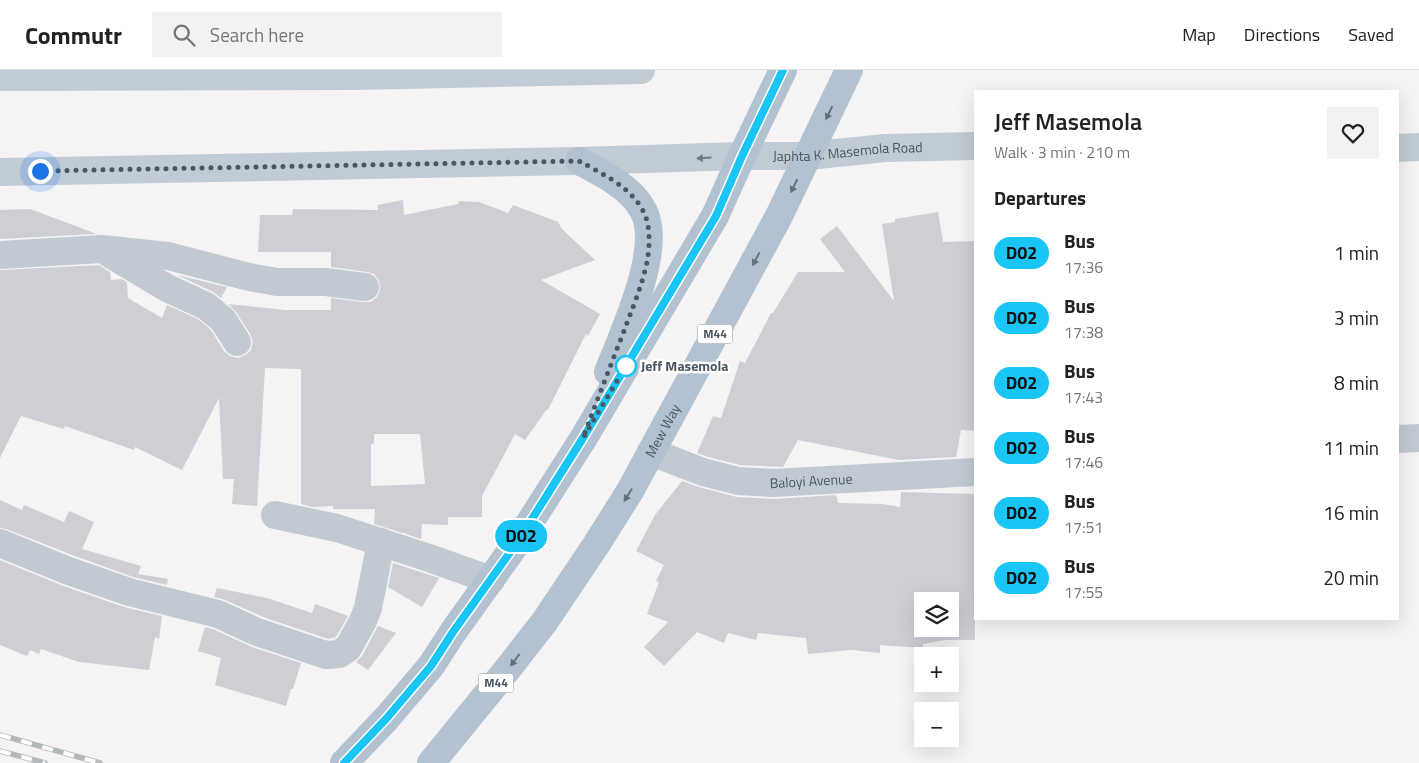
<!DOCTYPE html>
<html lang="en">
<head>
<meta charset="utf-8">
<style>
  :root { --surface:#fff; --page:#f2f2f2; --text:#222; --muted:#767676; --line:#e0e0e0 }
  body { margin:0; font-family:"Titillium Web",sans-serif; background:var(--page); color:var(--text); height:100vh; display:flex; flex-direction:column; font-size:19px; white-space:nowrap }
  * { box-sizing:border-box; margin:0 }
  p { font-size:16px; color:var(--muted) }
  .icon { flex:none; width:28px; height:28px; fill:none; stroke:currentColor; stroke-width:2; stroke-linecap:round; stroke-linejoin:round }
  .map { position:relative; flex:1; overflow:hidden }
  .side { position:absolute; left:974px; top:20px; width:425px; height:530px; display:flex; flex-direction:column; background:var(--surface); border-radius:0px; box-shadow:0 5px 20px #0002 }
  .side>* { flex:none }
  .badge { padding:0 10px; border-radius:16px; font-size:18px; line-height:32px }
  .fabs { position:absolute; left:914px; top:522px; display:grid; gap:10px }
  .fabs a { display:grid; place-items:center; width:45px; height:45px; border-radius:0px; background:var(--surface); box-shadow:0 5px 20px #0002; font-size:25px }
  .you { position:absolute; width:25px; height:25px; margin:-12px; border:4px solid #fff; border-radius:50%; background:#1a73e8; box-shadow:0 0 0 8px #1a73e833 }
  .map>.badge { position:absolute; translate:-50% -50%; box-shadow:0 0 0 2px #fff }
  h2 { padding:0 20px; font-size:19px; line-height:45px }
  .round { display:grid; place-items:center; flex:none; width:52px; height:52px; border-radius:0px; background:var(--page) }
  .overview { display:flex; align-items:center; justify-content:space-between; height:85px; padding:0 20px }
  h1 { font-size:24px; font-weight:600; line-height:38px }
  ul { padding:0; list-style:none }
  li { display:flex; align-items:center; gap:15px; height:65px; padding:0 20px }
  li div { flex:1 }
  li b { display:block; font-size:19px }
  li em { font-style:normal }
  li .badge { min-width:55px; font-weight:700; text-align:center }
  header { display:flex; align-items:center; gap:30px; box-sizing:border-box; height:70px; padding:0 25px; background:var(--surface); border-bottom:1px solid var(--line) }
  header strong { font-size:24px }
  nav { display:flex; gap:28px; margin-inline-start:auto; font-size:18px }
  .search { width:350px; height:45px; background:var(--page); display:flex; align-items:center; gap:12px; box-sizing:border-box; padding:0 18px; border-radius:0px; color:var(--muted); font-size:19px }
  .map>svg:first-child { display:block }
  .building { fill:#cdcfd5; fill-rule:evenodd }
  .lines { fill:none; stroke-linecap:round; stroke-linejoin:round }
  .minor { stroke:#c1cad2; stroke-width:28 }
  .secondary { stroke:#c1cbd6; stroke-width:28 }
  .primary { stroke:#b3c2d1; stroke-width:28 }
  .rail-casing { stroke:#b5b8bd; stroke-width:5.5 }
  .rail { stroke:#fff; stroke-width:4; stroke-dasharray:11; stroke-linecap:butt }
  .oneway { fill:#64717d }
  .oneway2 { fill:#6e7984 }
  .line-casing { stroke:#fff; stroke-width:11 }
  .line { stroke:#18c5f4; stroke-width:8 }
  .walk { stroke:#4a5661; stroke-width:5; stroke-dasharray:0 9 }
  .stop-dot { fill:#fff; stroke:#18c5f4; stroke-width:2.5 }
  .labels { text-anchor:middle; stroke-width:5; stroke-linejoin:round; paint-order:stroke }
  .shield { fill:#fff; stroke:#808990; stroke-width:1 }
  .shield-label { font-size:12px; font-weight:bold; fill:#4a5661 }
  .street-label { font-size:14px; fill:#4a5661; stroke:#fff }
  .stop-label { font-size:14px; font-weight:bold; fill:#4a5661; stroke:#fff; text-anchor:start }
</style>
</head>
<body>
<header>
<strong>Commutr</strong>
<div class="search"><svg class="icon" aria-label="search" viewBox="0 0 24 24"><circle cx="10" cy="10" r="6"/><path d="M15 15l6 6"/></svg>Search here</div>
<nav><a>Map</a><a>Directions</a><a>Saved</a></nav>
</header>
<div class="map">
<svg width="1419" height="693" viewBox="0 0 1419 693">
  <rect width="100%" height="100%" fill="#f5f3f3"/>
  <path class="building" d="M403,130L404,145L458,134L459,131L479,132L508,143L513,135L558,152L562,159L595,190L541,210L600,244L588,266L586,264L548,340L547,339L525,370L515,364L482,426V447H448V455L422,454L421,469L406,464V463H402L374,454L375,439H333V436L312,437L301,434V299L265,298L257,436L232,434L234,409H223L219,328L182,400L135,377L134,380L65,356L64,359L21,346L0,388V200L99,195L110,202L111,210L122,209L127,212L128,228L162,248L167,235L198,249L211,260L224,281L230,286L238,288L245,285L251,280L253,271L250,264L236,242L228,234L285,240H331V228L363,232H371L377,227L380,219L379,211L374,204L367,202L331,197V182H258L260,145H292L293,139L378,140L377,135ZM374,364H420L425,414L371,416V375L374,373Z
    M30,139L97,164L0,169V140Z
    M938,142L943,172L975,171V361L961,360L956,387L899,390L798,370L783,397L740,395L708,387L697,383L713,346L721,348L740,291L745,293L771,243H773L798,202H845L820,169L837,156L894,231L882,154L895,152V149Z
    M177,205L227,217L221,228L213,222Z
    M682,411L699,417L737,427L774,429L836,425L838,433L882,434L900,437L901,422L975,424V570H945L923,574V578L880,575V583L852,580L808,584L806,568L758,563L756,570L728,563L724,573L697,562L664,596L644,577L668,552L647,544L659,512L656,511L664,495L636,481L655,445ZM922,531H950V559H922Z
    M0,430L22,440L24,435L64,452L69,441L94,452L82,479L141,496L138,504L168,509L167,515L133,507L72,485L6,459L0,458Z
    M0,490L61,515L124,537L162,546L159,569L155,567L149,600L79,592L41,579L39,584L30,580L27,586L0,575Z
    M393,493L439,508L422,537L388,517Z
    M217,518L267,528L312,543L315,534L348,546L336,567L328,569L263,547L225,530L214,527Z
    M378,556L396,563L368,600L356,592L362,586Z
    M205,557L213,559L252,577L301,593L293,619H291L286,636L215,615L221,588L198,581Z"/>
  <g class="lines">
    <g class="minor">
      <path d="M110,184L167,218L206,236L223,250L237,272"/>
      <path d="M0,185L102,179L168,186L249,207L277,212H326L365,217"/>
      <path d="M1398,369L1419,368"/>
      <path id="s1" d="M651,382L703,402L738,411L773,413L975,402"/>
      <path d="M275,445L337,458L429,488L491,510"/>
      <path d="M0,473L66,500L129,522L218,544L257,562L326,585L339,584L348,578L363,551L368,538L381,472"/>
    </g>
    <g class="secondary">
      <path d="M0,7L354,6L641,0"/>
      <path d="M1398,78L1419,77"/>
      <path id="s2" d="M0,102L579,91L742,86H808L885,78L975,76"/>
    </g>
    <g class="primary">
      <path d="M579,91C600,102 631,117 643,140C664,178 623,263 608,302"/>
      <path d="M344,693L386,649L431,596L453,562L516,474L532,449L583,369L715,146L742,86L783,0"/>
      <path id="s3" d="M431,693L510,596L545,551L596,475L630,421L779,146L849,0"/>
    </g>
    <defs>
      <path id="rail" d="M0,665L100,693
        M0,681L45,693"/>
    </defs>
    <use href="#rail" class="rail-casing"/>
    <use href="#rail" class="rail"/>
  </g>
  <defs><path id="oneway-solid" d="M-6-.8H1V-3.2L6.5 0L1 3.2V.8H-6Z" transform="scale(1.25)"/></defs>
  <g class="oneway">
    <use href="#oneway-solid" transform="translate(829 43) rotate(116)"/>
    <use href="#oneway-solid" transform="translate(794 116) rotate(116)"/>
    <use href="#oneway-solid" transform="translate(756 189) rotate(118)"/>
    <use href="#oneway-solid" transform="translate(628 425) rotate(122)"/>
    <use href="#oneway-solid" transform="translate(515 590) rotate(127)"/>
  </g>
  <use class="oneway2" href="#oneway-solid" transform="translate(704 88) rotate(177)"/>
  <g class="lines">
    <defs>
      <path id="line" d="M344,693L386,649L431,596L453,562L516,474L532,449L583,368L716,146L742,86L783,0"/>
    </defs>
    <use href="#line" class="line-casing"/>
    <use href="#line" class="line"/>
    <path class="walk" d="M40,101L579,91C601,103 629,116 642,139C651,154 650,175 647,192C642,216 632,239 624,261C610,297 596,333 583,368L626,296"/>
  </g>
  <circle class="stop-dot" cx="626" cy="296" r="10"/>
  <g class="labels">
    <g class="shield">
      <rect x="697.5" y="254.5" width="35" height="19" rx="4"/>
      <rect x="478.5" y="603.5" width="35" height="19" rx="4"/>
    </g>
    <g class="shield-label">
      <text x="715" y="268">M44</text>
      <text x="496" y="617">M44</text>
    </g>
    <g class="street-label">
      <text dy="5" stroke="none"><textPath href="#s2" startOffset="848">Japhta K. Masemola Road</textPath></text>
      <text dy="5" stroke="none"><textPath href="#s3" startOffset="406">Mew Way</textPath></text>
      <text dy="5" stroke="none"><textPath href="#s1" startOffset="165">Baloyi Avenue</textPath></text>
    </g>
    <g class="stop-label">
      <text x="641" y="301">Jeff Masemola</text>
    </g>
  </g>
</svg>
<div class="fabs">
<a><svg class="icon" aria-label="layers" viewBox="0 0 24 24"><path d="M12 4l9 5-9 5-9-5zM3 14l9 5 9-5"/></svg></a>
<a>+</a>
<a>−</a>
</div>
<div class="you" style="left:40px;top:101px"></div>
<b class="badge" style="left:521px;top:466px;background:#18c5f4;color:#111">D02</b>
<section class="side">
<div class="overview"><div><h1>Jeff Masemola</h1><p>Walk · 3 min · 210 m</p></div><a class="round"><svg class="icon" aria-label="heart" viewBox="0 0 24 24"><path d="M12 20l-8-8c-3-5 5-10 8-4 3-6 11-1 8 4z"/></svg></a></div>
<h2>Departures</h2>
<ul>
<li><span class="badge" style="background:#18c5f4;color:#111">D02</span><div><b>Bus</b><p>17:36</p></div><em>1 min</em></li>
<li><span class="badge" style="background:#18c5f4;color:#111">D02</span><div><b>Bus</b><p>17:38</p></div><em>3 min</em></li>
<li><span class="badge" style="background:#18c5f4;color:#111">D02</span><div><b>Bus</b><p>17:43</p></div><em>8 min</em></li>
<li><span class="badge" style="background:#18c5f4;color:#111">D02</span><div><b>Bus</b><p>17:46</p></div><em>11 min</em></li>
<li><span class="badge" style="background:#18c5f4;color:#111">D02</span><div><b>Bus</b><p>17:51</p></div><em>16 min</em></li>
<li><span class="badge" style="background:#18c5f4;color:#111">D02</span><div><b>Bus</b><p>17:55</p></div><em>20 min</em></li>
</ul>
</section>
</div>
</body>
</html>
